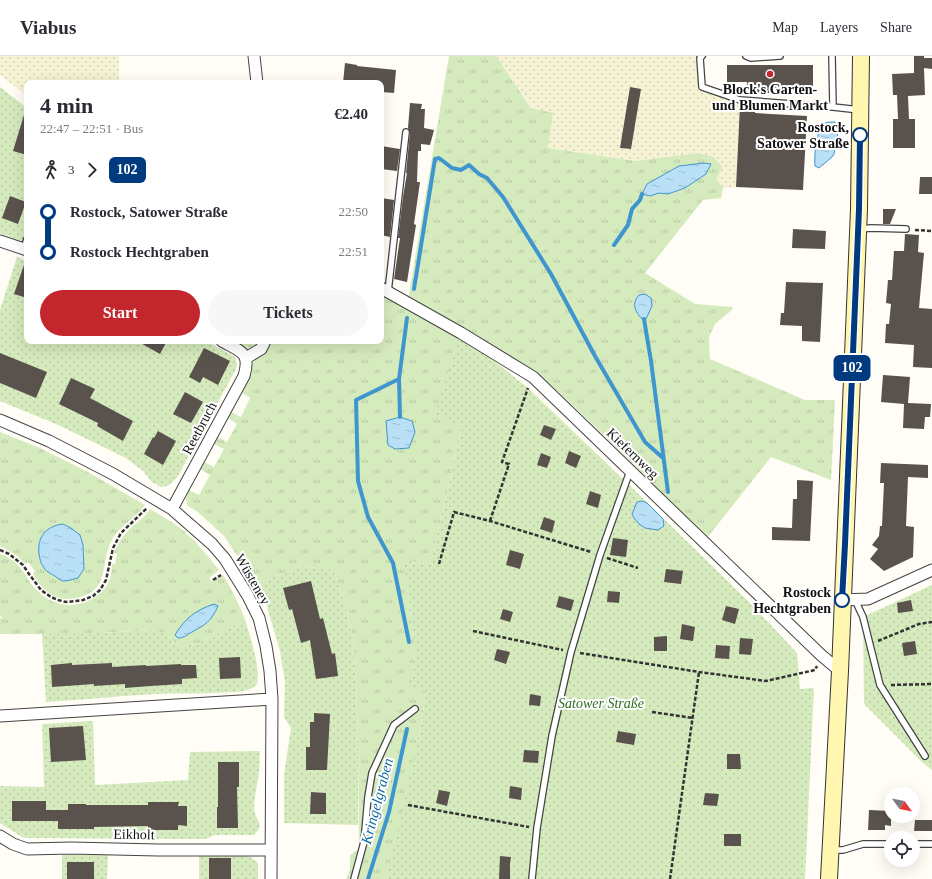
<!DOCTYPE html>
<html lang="en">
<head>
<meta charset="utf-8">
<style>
  :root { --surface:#fff; --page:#f7f7f7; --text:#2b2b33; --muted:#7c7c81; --line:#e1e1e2; --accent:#c4262e }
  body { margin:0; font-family:Georgia,serif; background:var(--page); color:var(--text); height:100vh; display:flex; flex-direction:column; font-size:15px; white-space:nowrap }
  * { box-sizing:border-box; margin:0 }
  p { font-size:13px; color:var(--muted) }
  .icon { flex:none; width:22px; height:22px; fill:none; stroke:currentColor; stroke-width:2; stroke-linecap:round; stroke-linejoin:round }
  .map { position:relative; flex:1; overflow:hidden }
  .drawer { position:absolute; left:24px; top:24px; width:360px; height:264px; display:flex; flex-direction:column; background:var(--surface); border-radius:8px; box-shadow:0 4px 16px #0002 }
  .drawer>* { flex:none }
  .badge { padding:0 8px; border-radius:6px; font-size:14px; line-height:26px }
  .needle { width:26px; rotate:123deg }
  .fabs { position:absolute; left:884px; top:731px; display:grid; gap:8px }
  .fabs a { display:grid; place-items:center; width:36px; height:36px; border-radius:50%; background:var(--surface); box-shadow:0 4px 16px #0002; font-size:20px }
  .map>.badge { position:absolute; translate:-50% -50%; box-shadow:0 0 0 2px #fff }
  .legs { display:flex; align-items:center; gap:6px; height:44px; padding:0 16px; font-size:13px }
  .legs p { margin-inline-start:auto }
  .summary { display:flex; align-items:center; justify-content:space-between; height:68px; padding:0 16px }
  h1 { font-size:22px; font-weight:800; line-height:30px }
  .cta { display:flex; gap:8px; margin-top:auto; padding:8px 16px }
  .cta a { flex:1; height:46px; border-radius:24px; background:var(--accent); color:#fff; font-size:16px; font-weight:800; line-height:46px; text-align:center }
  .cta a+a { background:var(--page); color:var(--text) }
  ul { padding:0 16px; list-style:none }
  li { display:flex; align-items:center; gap:14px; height:40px; font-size:15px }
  li i { display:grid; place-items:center; width:6px; height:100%; margin:0 5px; background:currentColor }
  li i::after { content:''; width:10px; height:10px; margin:-5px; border:3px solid; border-radius:50%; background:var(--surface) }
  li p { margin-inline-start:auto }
  li:first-child i { background:linear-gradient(#0000 50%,currentColor 0) }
  li:last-child i { background:linear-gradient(currentColor 50%,#0000 0) }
  header { display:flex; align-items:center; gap:24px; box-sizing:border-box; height:56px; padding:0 20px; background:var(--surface); border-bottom:1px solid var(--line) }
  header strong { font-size:19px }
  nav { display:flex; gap:22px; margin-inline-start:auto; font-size:14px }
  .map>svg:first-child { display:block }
  .farmland { fill:url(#farmland-dots) }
  .grass { fill:url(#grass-tufts) }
  .park { fill:url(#park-dots) }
  .water { fill:url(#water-ripples); stroke:#3f96cf }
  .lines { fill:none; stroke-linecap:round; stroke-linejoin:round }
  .stream { stroke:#3f96cf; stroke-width:4 }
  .building { fill:#5a524d }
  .lane-casing { stroke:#444; stroke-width:8 }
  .street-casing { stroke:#444; stroke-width:13 }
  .secondary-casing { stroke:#333; stroke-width:18 }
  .path { stroke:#333; stroke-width:2.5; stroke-dasharray:4 2; stroke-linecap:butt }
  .lane { stroke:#fff; stroke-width:5.5 }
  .street { stroke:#fff; stroke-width:11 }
  .secondary { stroke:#fff6b0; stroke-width:16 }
  .line-1-casing { stroke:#fff; stroke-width:9 }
  .line-1 { stroke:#003b80; stroke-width:6 }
  .poi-dot { fill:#c4262e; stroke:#fff; stroke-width:1.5 }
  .stop-1-dot { fill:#fff; stroke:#003b80; stroke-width:2 }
  .labels { text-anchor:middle; stroke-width:4; stroke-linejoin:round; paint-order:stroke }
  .poi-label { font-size:14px; font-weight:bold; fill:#111; stroke:#fff }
  .stop-label { font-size:14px; font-weight:bold; fill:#111; stroke:#fff; text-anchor:end }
  .street-label { font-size:14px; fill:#111; stroke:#fff }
  .park-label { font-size:14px; font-style:italic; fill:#2f6b1f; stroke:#fff }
  .water-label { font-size:15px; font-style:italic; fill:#1768a6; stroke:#fff }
</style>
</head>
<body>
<header>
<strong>Viabus</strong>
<nav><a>Map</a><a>Layers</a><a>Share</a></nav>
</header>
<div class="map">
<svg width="932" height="823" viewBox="0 0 932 823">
  <defs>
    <pattern id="farmland-dots" width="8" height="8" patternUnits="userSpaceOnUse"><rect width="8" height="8" fill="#f6f3d4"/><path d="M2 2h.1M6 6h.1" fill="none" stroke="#d2cfb5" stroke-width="1.8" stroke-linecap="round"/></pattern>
    <pattern id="grass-tufts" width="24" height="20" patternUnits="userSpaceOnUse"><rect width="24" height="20" fill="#d5ebbd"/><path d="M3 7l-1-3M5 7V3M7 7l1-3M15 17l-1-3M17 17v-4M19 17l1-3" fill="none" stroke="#b6c8a1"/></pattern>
    <pattern id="park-dots" width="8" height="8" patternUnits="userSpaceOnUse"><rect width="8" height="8" fill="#d5ebbd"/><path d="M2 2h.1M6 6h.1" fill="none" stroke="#b6c8a1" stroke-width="1.8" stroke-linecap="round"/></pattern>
    <pattern id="water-ripples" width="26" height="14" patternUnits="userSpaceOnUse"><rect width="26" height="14" fill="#b9e0f7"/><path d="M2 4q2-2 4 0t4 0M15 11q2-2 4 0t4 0" fill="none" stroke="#9ebfd3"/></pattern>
  </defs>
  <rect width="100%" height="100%" fill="#fffdf5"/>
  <path class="farmland" d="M0,0H119V27H27V40L0,19Z
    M496,0H693L700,2L702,31L740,44L736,131L723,132L716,124L714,101L698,97L636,105L548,92L532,52Z"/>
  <path class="grass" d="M449,0H496L531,52L553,57L548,92L636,105L698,97L714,101L722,111L716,124L723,132L721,142L703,144L645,217L695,248L733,251L732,254L715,268L709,281L710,303L805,344H835L831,424L771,401L707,482L610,385L562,339L529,311L408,244Z
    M381,237L460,281L462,371L430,509L402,503L408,536L415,595L412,632L426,635L421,669L389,820L387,823H346L350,814V799L359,793L358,689L356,624L353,586L345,549L334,515L303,510L268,523L257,529L224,480L199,457L187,449L186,443L189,434L199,439L210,419L200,413L204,406L214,411L224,393L214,388L217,381L227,386L237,368L228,362L231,356L241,361L250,342L242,337C245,331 248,326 250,319C252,314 252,309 254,303L262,299L270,285H381Z
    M0,376L40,392L88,416L145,449C136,462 121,469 113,482C105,495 106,510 101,524C96,537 82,542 69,543C66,543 62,543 59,542C47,538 39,529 33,518L35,515L28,506L25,508C19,500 9,495 0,490Z
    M150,453C160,459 171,465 180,472C195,484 207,499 219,514L209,522L212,526L223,519C232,534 239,548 245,564L199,587L181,591L163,577L151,574L82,578H0V563L2,561L0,560V498C7,500 13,504 18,509C24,515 27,522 32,529C41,540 54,549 69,549C77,549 85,547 92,543C106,535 112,524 112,508H115L117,498L114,497C117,490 120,484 125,478C133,468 144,463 150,453Z"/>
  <path class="park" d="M0,31L27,52V187L0,177Z
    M17,201L27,205V285H206L235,301L237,308L236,313L178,420L172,427L167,430L161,431L152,426L143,415L126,402L56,368L0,345V254Z
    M460,281L498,308L528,332L626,426L748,545L797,597L800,633L814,632L805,823H387L421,669L426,635L412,632L415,595L408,536L402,503L430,509L462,371L435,358Z
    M234,285H259L253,293L248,292Z
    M303,510L334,515L345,549L353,586L356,624L358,689V769L284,767V719L291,672L284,661L285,626L280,595L265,544L257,529L268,523Z
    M932,529V714L927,710L920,704L864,648L863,561Z
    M245,564C249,576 263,619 256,629C248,638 223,636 212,637C193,638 174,637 155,638C118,640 82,644 46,646L42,578H82L152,574L163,577L181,591L199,587Z
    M93,665L95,729L188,724L190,696L260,695C259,702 260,708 259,715C258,728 254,740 254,753C255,764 266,768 254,779H215L205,783H200L26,782L22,781L0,767V730L44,731L42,668Z
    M62,799H108L107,823H62Z
    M199,800H246L252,802L258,807V823H199Z"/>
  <path class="water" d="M835,66L838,76L834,98L832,101L819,112L815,110C814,101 816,72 825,67C828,66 832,66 835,66Z
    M704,107L711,108L706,118L685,132L668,138L659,137L650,140L642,138L647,128L679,110Z
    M645,238L651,242L652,250L646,263H642C635,255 631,248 639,239Z
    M400,361L412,365L415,376L409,392L395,393L388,389L386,365Z
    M642,445L647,447L663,463L664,470L658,474L645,472L639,468L634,462L632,458L637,446Z
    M63,468L71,472L80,479L83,489L84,513L78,522C74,523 68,525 63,525C60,524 57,522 55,520C51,518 45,515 43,510C40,507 40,502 39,498C37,481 46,470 63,468Z
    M214,548L218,550C211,566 205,569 190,577C186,580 183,582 178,582L175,579C185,562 196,554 214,548Z"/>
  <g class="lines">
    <path class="stream" d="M614,189L628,169L632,153L640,144L642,138
      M414,233L435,103L439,102L452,112L461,114L469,109L479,118L487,122L503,141L551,218L595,300L645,386L663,402
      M407,262L399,323L356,344L358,425L368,461L393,507L409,586
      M644,263L651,305L668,436
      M399,323L400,361
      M368,823L389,756L407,673"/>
  </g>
  <path class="building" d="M914,0H924V2H932V13L924,12L925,39L908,40L909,63H915V92H893V63H898L897,39H893L892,18L914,17Z
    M345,7L357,9V10L396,14L394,37L381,36V27H343Z
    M727,9H813V37H746L747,26H727Z
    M630,31L641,33L631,93L620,92Z
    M410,47L422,48L421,53H425L424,72L434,74L430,89L421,88V95H418L417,126H420L414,168L416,169L407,226L394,223L400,182H398L403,141L407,117H406L410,76L408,72Z
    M740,49L755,50V57L807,60L803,134L736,131Z
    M24,59H27V99L13,95Z
    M381,90L400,93L397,115L381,113Z
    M920,121H932V138H919Z
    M10,140L26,146L18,168L2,162Z
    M381,142L394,144L390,181L381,179Z
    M883,153H896L890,168H883Z
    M793,173L826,175L825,193L792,192Z
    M905,178L919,179L918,196L924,197L919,252L932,253V312L913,311L914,289L885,287L886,268H889L891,248L886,247L888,224H892L894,195H904Z
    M25,206H27V242L14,238Z
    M786,226L823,227L820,286L802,285V270L780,269L781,257H784Z
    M137,285H167L160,298Z
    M204,292L230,305L218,329L203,321L200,327L189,321Z
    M0,297L47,316L36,342L0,327Z
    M883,319L910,321L908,347L931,348L930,361H925L924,373L903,372L904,348L881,346Z
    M71,322L95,333L90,342L133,365L123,385L97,370L98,367L59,348Z
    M185,336L203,346L191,367L173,358Z
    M544,369L556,373L551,384L540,379Z
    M158,375L176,385L163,409L144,398L153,381L154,382Z
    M569,395L581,400L576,412L565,407Z
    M541,397L551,401L547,412L537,409Z
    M881,407L928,409V422L908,421L906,470L914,471L913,501L884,515L870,503L878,493L872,489L879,480L880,470H882L884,427H880Z
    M797,424L813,425L810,485L772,484V471L792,472L793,443H797Z
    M590,435L601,439L598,452L586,448Z
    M544,461L555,465L552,477L540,473Z
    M613,482L628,484L626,501L610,499Z
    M510,494L524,498L520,513L506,509Z
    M666,513L683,515L681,528L664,526Z
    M311,525L320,563L323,562L332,598L335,597L338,620L316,623L310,584L301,587L292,553L289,554L283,532Z
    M608,535L620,536L619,547L607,546Z
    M559,540L574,544L571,555L556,551Z
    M911,544L913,555L898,557L897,547Z
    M726,550L739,553L735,568L722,564Z
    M503,553L513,556L510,566L500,563Z
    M682,568L695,571L693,585L680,583Z
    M667,580V595H654V581Z
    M740,582L753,583L751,599L739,598Z
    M915,585L917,598L904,600L902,587Z
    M716,589L730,590L729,603L715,602Z
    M497,593L510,596L506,608L494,604Z
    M240,601L241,622L220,623L219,602Z
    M72,607V609L112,607V611L146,609V610L181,608V609H196L197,622L182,623V628L150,630L125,632V628L94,630V628L52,631L51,609Z
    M530,638L541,640L540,650L529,649Z
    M314,657L330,658L327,714H306V691H310V666H314Z
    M83,670L86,704L51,706L49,672Z
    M618,675L636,678L634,689L616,686Z
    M524,694L539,695L538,707L523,706Z
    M727,698H740L741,713H727Z
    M218,706H239V731H237L238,772H217V751H218Z
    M510,730L522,732L521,744L509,742Z
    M439,734L450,736L447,750L436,747Z
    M311,736L326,737V758H310Z
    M705,737L719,738L717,750L703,749Z
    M12,745H46V754H68V748H86V749H148V746H179L178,750H187V770L178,769V774H148V770L94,771V773H58V765H12Z
    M869,754L891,755V770L885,769V774H868Z
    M915,764H932V775H914Z
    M724,778H741V790H724Z
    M500,800L511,801L510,807V823H499Z
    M209,802H231V823H209Z
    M67,806H94V823H67Z"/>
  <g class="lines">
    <defs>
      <path id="lane" d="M702,0L700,2L702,31L740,44L833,51L860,54
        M746,0L751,2L780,0
        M832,0L833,51
        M860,173L871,172L906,173
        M24,193L27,183
        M388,236L406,76
        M855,544L863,561L880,629L925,700
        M913,788H932
        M832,794H843L863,788H891
        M354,823L364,786L368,741L372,717L394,669L415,653
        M532,823L537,772L552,680L571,596L600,499L630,415"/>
      <path id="street" d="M254,0L257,27
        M0,185L27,194
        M381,232L461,277L533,321L821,599L840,615
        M246,302L261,293L265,285
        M0,364L49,385L113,418L172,453L212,488L225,503L235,519L248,540L259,562L266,590L270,615L272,643L271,823
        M172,453L244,320C251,296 241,296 222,285
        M842,544L868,543L932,514
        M0,660L272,643
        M0,780L13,788L27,793L71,792L158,794H271"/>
      <path id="secondary" d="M829,823L840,615L859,153L861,0"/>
    </defs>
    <use href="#lane" class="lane-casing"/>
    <use href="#street" class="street-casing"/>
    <use href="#secondary" class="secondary-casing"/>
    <path class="path" d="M915,174L932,175
      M490,465L509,408L502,406L528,332
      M0,494L9,498L23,509L29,518L41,534L51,541L58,544L66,546L76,545L83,544L93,540L100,534L106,524L113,492L121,477L147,452
      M607,502L638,512
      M439,508L454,456L490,465L591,496
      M213,524L221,519
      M473,575L563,594
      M878,585L919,568L932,566
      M580,597L699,616L766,625L815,614L817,610
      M891,629L932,628
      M652,656L693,662
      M408,749L529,771
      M670,823L699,616"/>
    <use href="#lane" class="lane"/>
    <use href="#street" class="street"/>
    <use href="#secondary" class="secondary"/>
  </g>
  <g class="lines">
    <defs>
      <path id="line-1" d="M842,544L845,488L859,153L860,79"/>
    </defs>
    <use href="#line-1" class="line-1-casing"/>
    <use href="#line-1" class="line-1"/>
  </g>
  <circle class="poi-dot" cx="770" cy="18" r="4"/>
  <g class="stop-1-dot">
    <circle cx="860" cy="79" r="7"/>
    <circle cx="842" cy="544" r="7"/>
  </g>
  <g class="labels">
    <g class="poi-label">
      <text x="770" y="38">Block's Garten-<tspan x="770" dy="16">und Blumen Markt</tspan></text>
    </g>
    <g class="stop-label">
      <text x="849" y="76">Rostock,<tspan x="849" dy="16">Satower Straße</tspan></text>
      <text x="831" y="541">Rostock<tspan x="831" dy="16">Hechtgraben</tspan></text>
    </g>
    <g class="street-label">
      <text transform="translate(199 372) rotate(-62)" y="5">Reetbruch</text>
      <text transform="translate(633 397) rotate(44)" y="5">Kiefernweg</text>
      <text transform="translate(253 523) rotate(60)" y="5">Wüsteney</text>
      <text transform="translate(134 778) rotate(1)" y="5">Eikholt</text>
    </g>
    <g class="park-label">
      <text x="601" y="652">Satower Straße</text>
    </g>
    <g class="water-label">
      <text transform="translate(377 745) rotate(-75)" y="5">Kringelgraben</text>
    </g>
  </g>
</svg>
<div class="fabs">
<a><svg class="needle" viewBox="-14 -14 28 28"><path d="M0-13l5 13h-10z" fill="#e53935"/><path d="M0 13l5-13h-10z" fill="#7c7c81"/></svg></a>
<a><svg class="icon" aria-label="locate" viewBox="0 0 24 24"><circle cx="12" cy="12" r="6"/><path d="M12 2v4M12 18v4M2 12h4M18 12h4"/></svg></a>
</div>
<b class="badge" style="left:852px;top:312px;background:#003b80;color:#fff">102</b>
<section class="drawer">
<div class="summary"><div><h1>4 min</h1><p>22:47 – 22:51 · Bus</p></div><b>€2.40</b></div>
<div class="legs"><svg class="icon" aria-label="walk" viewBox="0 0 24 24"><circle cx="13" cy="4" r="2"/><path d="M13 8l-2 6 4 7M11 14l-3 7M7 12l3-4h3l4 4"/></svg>3<svg class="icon" aria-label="forward" viewBox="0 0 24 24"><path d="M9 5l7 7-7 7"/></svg><b class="badge" style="background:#003b80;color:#fff">102</b></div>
<ul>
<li><i style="color:#003b80"></i><b>Rostock, Satower Straße</b><p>22:50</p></li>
<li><i style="color:#003b80"></i><b>Rostock Hechtgraben</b><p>22:51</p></li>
</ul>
<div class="cta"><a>Start</a><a>Tickets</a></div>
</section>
</div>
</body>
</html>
